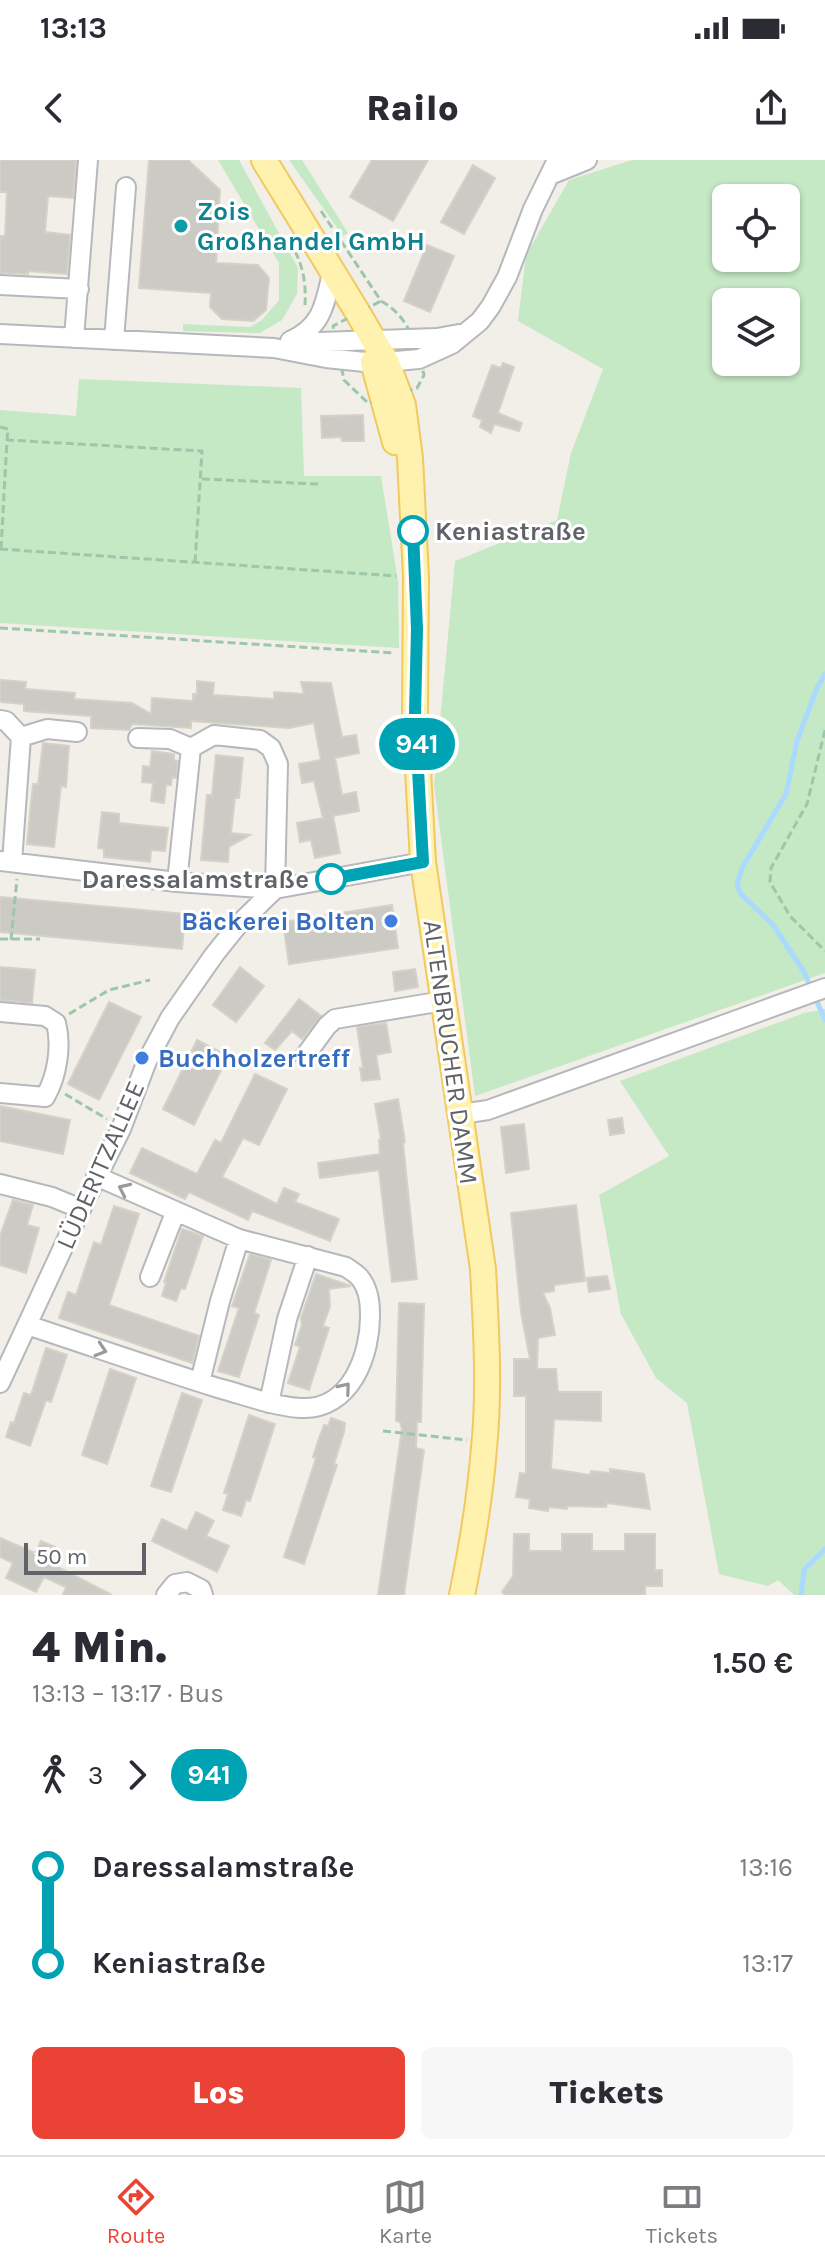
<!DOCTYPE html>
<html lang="de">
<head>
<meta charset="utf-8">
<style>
  :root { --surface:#fff; --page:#f7f7f7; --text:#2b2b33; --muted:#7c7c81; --line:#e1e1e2; --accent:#ea4335 }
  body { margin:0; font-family:Karla,sans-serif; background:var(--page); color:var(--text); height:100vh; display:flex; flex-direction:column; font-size:30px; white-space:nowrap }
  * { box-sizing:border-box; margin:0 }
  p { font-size:26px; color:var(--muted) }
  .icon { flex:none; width:44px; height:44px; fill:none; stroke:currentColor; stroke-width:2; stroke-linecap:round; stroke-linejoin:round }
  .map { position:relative; height:1435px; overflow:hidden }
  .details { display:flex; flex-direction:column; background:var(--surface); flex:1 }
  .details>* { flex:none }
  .badge { padding:0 16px; border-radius:26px; font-size:28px; line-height:52px }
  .buttons { position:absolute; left:712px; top:24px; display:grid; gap:16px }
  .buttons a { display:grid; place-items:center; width:88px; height:88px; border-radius:12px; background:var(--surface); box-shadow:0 2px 6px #0004; font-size:40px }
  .scale { position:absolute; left:24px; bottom:20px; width:122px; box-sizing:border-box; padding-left:8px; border:4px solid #5f6368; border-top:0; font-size:22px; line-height:28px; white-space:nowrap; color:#5f6368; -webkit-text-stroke:6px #fff; paint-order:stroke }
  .map>.badge { position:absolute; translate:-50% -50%; box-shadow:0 0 0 4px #fff }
  .legs { display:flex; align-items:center; gap:12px; height:88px; padding:0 32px; font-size:26px }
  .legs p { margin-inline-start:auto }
  .headline { display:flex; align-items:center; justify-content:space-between; height:136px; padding:0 32px }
  h1 { font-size:44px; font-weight:800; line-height:60px }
  .action { display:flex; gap:16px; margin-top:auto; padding:16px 32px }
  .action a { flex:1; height:92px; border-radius:12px; background:var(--accent); color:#fff; font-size:32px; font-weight:800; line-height:92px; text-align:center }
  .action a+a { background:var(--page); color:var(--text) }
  ul { padding:0 32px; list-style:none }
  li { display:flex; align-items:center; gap:28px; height:96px; font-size:30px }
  li i { display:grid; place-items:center; width:12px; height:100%; margin:0 10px; background:currentColor }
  li i::after { content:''; width:20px; height:20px; margin:-10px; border:6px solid; border-radius:50%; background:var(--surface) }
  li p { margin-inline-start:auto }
  li:first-child i { background:linear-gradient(#0000 50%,currentColor 0) }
  li:last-child i { background:linear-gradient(currentColor 50%,#0000 0) }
  .status { display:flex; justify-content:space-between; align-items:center; height:56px; padding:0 40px; background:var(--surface); direction:ltr }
  .status svg { height:22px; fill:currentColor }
  header { display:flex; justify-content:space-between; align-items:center; height:104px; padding:0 32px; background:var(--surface); font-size:36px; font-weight:800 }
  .dock { display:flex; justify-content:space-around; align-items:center; height:112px; border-top:2px solid var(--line); background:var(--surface); font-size:22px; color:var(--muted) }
  .dock a { display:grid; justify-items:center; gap:4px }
  .dock .active { color:var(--accent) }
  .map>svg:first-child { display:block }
  .green { fill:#c5e8c5; fill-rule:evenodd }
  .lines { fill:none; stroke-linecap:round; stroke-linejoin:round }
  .stream { stroke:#aadaff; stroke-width:5 }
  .building { fill:#cccac5; stroke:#d6d1c6; stroke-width:2 }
  .minor-casing { stroke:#b5b8bc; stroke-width:22 }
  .major-casing { stroke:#f2c960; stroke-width:28 }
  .path { stroke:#9cc7a9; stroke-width:3; stroke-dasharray:8 4; stroke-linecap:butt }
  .minor { stroke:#fff; stroke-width:18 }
  .major { stroke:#fff2af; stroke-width:24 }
  .oneway { stroke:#979a9d }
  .line-1-casing { stroke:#fff; stroke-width:18 }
  .line-1 { stroke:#00a3b4; stroke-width:12 }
  .culture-dot { fill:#0f9aa8; stroke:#fff; stroke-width:3 }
  .stop-1-dot { fill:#fff; stroke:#00a3b4; stroke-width:4 }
  .shop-dot { fill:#3f7fe0; stroke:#fff; stroke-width:3 }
  .labels { text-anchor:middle; stroke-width:6; stroke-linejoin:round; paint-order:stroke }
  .culture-label { font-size:26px; font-weight:bold; fill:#0d838f; stroke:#fff; text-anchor:start }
  .stop-label { font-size:26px; font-weight:bold; fill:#5f6368; stroke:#fff; text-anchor:start }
  .shop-label { font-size:26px; font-weight:bold; fill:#366cbe; stroke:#fff; text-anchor:end }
  .street-label { font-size:26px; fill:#5f6368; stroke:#fff }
</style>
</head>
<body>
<div class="status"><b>13:13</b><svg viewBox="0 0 49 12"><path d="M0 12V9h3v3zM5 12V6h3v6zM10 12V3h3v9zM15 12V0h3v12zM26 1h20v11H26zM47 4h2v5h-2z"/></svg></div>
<header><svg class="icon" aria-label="back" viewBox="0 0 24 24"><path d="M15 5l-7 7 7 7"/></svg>Railo<svg class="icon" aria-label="share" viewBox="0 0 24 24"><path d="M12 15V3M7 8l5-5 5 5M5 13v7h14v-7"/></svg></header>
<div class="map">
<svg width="825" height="1435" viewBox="0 0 825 1435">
  <rect width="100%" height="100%" fill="#f1efe8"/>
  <path class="green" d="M218,0H239L298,108L297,134L282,160L260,173L183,171V164L250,167L262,160L279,140V103Z
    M289,0H302L348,73L343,76Z
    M632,0H825V813L475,936L434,625L455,401L557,360L571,293L603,209L518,161L526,95L569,20ZM726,38H786V98H726ZM786,142V202H726V142Z
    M79,219L301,228L304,316H381L398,421L399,488L0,463V250L76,256Z
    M825,849V1435H794L778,1420L768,1426L719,1414L687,1243L656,1218L621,1154L599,1035L669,996L620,921L804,853Z"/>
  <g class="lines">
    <path class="stream" d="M811,828L804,812L773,765L741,734L737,725L742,708L786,634L797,581L817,528L825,514
      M815,837L825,860
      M801,1435L804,1410L825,1389"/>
  </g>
  <path class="building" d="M0,0H76L73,38L48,36L45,72L70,75L67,114L28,111V114L0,113V76H5L7,32H0Z
    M149,0H188L220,30L216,103L258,105L269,118L266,150L253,161L222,159L210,147L211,133L139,128Z
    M372,0H428L393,61L350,37Z
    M473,5L495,18L464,74L441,62Z
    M427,85L454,96L430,152L404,141Z
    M503,203L514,207L498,253L522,263L519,271L494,264L491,273L480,267L482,260L473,256L492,205L501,208Z
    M363,255L364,281H342L341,277L322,278L321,256Z
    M0,520L26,522L25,529L75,533L74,539L132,543L151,554L152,538L193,541V534H197V521L214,523L213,535L274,539V532L304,534L301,522L331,523L342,577L356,575L359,593L335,598L342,635L356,632L359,651L333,656L340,693L315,698L311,680L300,682L297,663L323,658L314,621L302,623L299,604L321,600L314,563L289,568L191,561V568L132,564L129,570L91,568V556L24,551V544L0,542Z
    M43,583L69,586L66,627L61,626L54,687L27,684L33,624H38Z
    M152,591L174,594V600L178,601L176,618L172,617L171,625H166L164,643L151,641L153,623L142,622L143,606L150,607Z
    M216,595L243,598L239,638H235L231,673L250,675L229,687L228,702L201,700L207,635H212Z
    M102,652L119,654V663L168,668L165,691L151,690L150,702L104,697V689L98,688Z
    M0,737L185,754L182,789L0,772Z
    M392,745L398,788L289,804L283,762Z
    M0,807L35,810L32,843L0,840Z
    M240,807L264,826L236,862L213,845Z
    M415,809L418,827L395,831L393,812Z
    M299,839L321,856L302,879L292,871L275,890L265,883Z
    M109,842L141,857L99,940L68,924Z
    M386,863L391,892L376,895L380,919L362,921L360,908H363L357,867Z
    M197,880L228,896L194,965L163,949Z
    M255,914L287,929L259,985L243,978L222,1017L277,1044L284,1028L299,1034L295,1042L339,1059L330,1081L252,1051L248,1060L189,1032L185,1039L130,1013L142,988L197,1014L215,980L221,983Z
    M398,939L405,982L403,983L417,1119L392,1122L379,1010L320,1018L318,1003L380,994L379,980H381L375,944Z
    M0,946L70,960L63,994L0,981Z
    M622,958L624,973L610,975L608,960Z
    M524,964L529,1009L506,1013L501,967Z
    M13,1040L33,1045L27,1065L39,1068L26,1113L0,1105V1076Z
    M576,1045L585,1121L554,1125V1131L543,1133L550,1148L555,1175L538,1178L537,1209H556L558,1232H601V1261L554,1259L551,1309L590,1315L591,1311L610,1313V1309L644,1314L650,1349L607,1343L606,1347L568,1346L567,1349L549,1347L548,1351L529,1348L530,1339L516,1337L520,1313L526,1314V1236H514V1199H530L521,1152L511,1053Z
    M114,1046L139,1054L109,1145L199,1176L192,1203L59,1158L68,1132L76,1135L94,1082L101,1085Z
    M182,1069L203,1076L185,1129L181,1128L176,1141L162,1136L166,1123L164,1122Z
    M250,1094L271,1100L254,1153L259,1155L239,1217L218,1211L239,1148L232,1146Z
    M316,1114L351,1126L329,1129L330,1146L323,1166L329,1168L309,1230L288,1223L300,1187L295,1185L302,1165L301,1158Z
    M607,1116L610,1129L589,1132L587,1118Z
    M399,1143L424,1144L421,1262H417L416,1288L424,1290L404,1435H378L402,1269L400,1262L396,1261Z
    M46,1188L67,1195L51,1242L46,1240L30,1286L6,1277L11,1262L14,1263L24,1233L31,1235Z
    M110,1209L136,1218L107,1304L82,1295Z
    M182,1233L202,1240L171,1332L151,1326Z
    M249,1255L275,1264L250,1341L246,1340L241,1356L223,1350L228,1334L224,1333Z
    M331,1258L345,1263L344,1272L334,1304L337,1305L304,1404L284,1397L316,1298L313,1297L318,1281L324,1265L328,1266Z
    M196,1352L214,1361L206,1376L229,1386L217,1412L152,1381L162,1359L187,1371Z
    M514,1374H529V1391H562V1374H592V1391H625V1374H655V1410H662V1426H645V1435H505L502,1432L513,1416Z
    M0,1378L35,1393L41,1381L55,1387L48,1402L112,1435H63L66,1427L44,1417L36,1432L6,1418L13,1403L0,1397Z"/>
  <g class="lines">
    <defs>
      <path id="minor" d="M550,15L587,0
        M0,125L79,129
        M0,174L274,188L326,198L374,203L419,199L452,184L480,161L491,146L507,117L533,49L557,0
        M74,178L88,0
        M114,180L126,27
        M290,181C324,166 325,142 333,109
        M290,186L319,182L437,178L459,174
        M0,560L6,561L21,577L12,702
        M21,577L47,569L77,572
        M138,578L170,579L191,588
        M0,701L177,722L275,729L423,702
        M177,722L191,588L214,575L260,580L271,588L278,604L275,729
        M0,852L45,856L56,863C62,886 57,917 45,937L0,933
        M305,896L327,866L335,859L443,841
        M461,954L488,950L825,828
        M0,1024L52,1037L81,1049
        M150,1117L175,1053
        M27,1165C91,1186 154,1208 218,1228C245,1235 272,1246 300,1248C351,1251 371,1194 370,1153C370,1141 368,1128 360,1118C357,1114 350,1110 346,1107L239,1079L96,1016
        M200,1222L220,1141L239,1079
        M0,1223L81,1049L121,969L147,901L170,858L214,795L238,765L275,729
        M269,1243L287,1159L308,1096
        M166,1435L175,1424L187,1422L201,1429L203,1435"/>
      <path id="major" d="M264,0L358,153L387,203L403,245L410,298L416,417L415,554L423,702L483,1109C486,1168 490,1229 484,1288C480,1338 472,1386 462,1435
        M373,202L395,282"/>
    </defs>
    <use href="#minor" class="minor-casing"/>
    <use href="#major" class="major-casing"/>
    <path class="path" d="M321,51L381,141
      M295,91C304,110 306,125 305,145
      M381,141C410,157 416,185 424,215L417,228L368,243L344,220L333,166Z
      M0,267L8,269L7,280
      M202,319L318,324
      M0,389L396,416
      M1,389L7,280L202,291L195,403
      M0,468L395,493
      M825,570L807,644L771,708L770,722L790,756L825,791
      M0,779H40
      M11,780L17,719
      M69,854L109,830L150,820
      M65,934L107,959
      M383,1271L467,1280"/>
    <use href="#minor" class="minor"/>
    <use href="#major" class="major"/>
  </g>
  <defs><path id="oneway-chevron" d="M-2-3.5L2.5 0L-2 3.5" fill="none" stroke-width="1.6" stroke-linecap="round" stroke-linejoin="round" transform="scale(2)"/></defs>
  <g class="oneway">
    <use href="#oneway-chevron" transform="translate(124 1029) rotate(-155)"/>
    <use href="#oneway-chevron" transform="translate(101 1190) rotate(18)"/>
    <use href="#oneway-chevron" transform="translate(345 1228) rotate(-50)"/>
  </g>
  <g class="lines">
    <defs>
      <path id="line-1" d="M331,719L423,702L415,554L417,469L413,371"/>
    </defs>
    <use href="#line-1" class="line-1-casing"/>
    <use href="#line-1" class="line-1"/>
  </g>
  <circle class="culture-dot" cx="181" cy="66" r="8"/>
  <g class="stop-1-dot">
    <circle cx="413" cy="371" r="14"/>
    <circle cx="331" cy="719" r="14"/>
  </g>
  <g class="shop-dot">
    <circle cx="391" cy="761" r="8"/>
    <circle cx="142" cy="898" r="8"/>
  </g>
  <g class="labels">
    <g class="culture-label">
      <text x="197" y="60">Zois<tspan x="197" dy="30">Großhandel GmbH</tspan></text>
    </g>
    <g class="stop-label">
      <text x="435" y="380">Keniastraße</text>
      <text x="309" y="728" text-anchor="end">Daressalamstraße</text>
    </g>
    <g class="shop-label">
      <text x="375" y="770">Bäckerei Bolten</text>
      <text x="158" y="907" text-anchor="start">Buchholzertreff</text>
    </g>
    <g class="street-label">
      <text transform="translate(451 892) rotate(82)" y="9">ALTENBRUCHER DAMM</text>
      <text transform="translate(100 1005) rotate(-66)" y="9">LÜDERITZALLEE</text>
    </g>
  </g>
</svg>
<div class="buttons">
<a><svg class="icon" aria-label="locate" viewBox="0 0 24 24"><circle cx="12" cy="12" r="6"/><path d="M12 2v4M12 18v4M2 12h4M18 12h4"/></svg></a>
<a><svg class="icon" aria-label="layers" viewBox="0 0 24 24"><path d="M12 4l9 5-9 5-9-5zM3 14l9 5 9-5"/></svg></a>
</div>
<div class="scale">50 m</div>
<b class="badge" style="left:417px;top:584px;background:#00a3b4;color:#fff">941</b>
</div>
<section class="details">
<div class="headline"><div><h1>4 Min.</h1><p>13:13 – 13:17 · Bus</p></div><b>1.50 €</b></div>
<div class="legs"><svg class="icon" aria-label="walk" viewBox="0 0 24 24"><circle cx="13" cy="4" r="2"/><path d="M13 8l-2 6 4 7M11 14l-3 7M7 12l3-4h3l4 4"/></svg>3<svg class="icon" aria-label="forward" viewBox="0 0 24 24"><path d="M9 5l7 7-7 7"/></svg><b class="badge" style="background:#00a3b4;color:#fff">941</b></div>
<ul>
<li><i style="color:#00a3b4"></i><b>Daressalamstraße</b><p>13:16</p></li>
<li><i style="color:#00a3b4"></i><b>Keniastraße</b><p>13:17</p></li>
</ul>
<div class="action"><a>Los</a><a>Tickets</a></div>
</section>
<nav class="dock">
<a class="active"><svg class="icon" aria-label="directions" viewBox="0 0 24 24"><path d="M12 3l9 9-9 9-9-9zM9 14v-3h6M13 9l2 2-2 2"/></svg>Route</a>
<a><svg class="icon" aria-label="map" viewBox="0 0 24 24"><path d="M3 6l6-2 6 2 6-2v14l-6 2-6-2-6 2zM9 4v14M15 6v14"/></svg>Karte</a>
<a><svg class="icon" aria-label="tickets" viewBox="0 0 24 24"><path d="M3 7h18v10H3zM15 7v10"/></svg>Tickets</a>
</nav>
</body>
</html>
